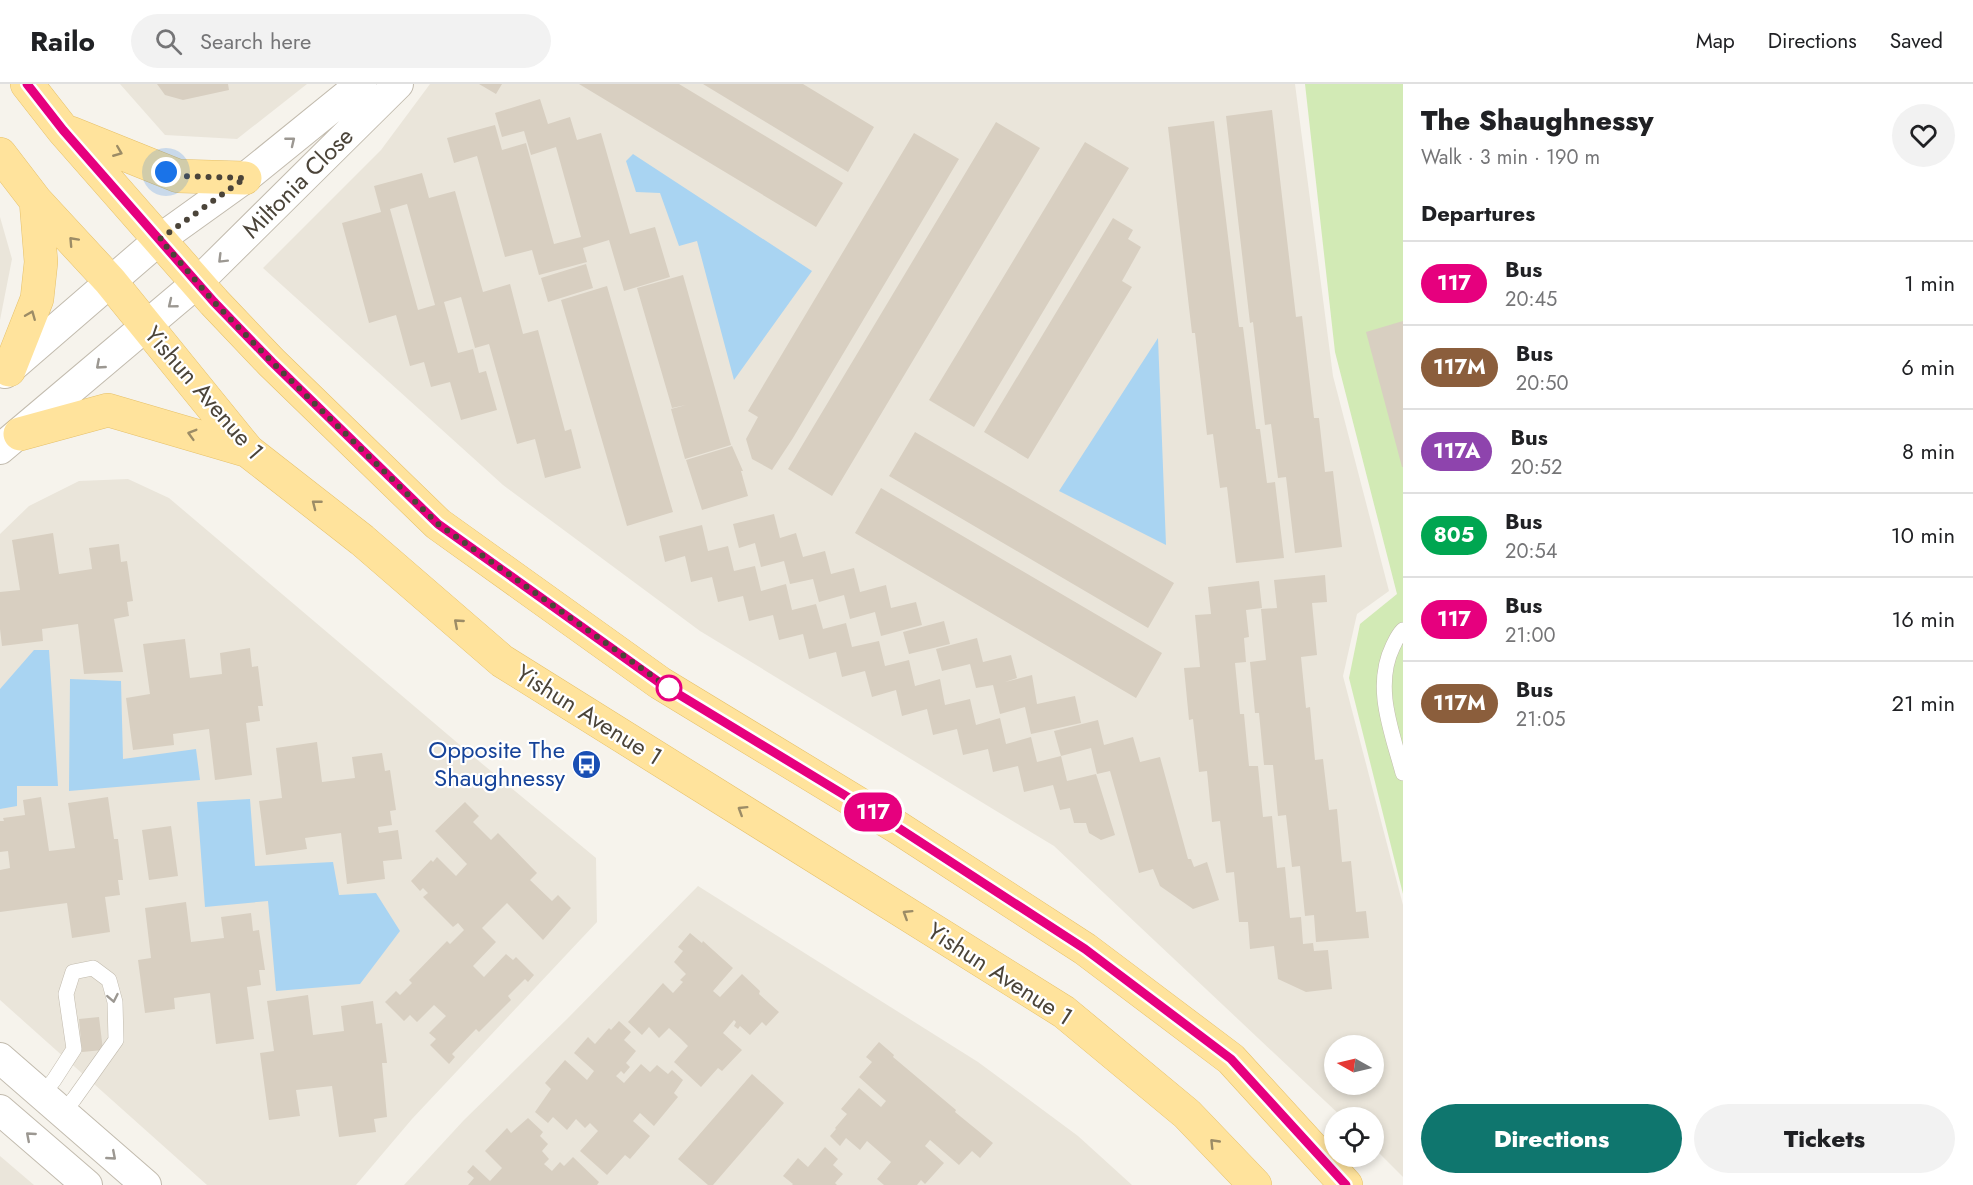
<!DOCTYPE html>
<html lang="en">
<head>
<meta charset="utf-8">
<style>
  :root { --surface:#fff; --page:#f2f2f2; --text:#202124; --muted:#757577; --line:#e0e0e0; --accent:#0f766e }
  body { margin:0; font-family:Jost,sans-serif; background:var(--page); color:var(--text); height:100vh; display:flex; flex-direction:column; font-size:22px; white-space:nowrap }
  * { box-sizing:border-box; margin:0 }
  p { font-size:20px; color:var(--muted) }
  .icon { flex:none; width:33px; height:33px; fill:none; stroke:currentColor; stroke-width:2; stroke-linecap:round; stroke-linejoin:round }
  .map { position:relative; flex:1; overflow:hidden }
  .panel { display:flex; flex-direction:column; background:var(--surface); width:570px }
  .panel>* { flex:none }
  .badge { padding:0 12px; border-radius:20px; font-size:21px; line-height:39px }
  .needle { width:39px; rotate:278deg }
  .controls { position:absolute; left:1324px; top:951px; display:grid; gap:12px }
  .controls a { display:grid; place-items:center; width:60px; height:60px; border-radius:50%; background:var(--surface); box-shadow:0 3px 9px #0003; font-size:30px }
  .you { position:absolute; width:30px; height:30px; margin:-15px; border:4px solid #fff; border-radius:50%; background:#1a73e8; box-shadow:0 0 0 9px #1a73e833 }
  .map>.badge { position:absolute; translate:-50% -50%; box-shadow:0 0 0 3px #fff }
  h2 { padding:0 18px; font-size:22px; line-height:54px }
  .round { display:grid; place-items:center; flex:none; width:63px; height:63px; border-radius:32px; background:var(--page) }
  .headline { display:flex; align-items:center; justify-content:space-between; height:102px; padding:0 18px }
  h1 { font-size:28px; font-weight:800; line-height:45px }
  .primary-button { display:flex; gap:12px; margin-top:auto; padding:12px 18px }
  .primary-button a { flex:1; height:69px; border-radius:36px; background:var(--accent); color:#fff; font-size:24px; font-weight:800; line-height:69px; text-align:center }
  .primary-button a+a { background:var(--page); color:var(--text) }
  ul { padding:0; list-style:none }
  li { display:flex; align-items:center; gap:18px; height:84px; padding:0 18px; border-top:2px solid var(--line) }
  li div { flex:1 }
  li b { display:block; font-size:22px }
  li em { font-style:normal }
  li .badge { min-width:66px; font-weight:700; text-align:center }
  header { display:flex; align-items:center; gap:36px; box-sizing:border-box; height:84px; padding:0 30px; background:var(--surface); border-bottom:2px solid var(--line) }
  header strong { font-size:28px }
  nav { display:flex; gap:33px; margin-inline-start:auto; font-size:21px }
  .search { width:420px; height:54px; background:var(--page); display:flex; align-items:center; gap:15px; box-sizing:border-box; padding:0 21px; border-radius:33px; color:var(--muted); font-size:22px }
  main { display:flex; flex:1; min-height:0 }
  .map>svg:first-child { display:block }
  .residential { fill:#eae5da; fill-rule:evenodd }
  .green { fill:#d2eab5 }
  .water { fill:#a9d4f2 }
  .building { fill:#d8cfc1; fill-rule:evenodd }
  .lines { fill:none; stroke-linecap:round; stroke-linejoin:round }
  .service-casing { stroke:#c2bbae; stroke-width:16 }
  .minor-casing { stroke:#c2bbae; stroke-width:32 }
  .primary-casing { stroke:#e6c16a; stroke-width:34 }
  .service { stroke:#fff; stroke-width:15 }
  .minor { stroke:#fff; stroke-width:30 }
  .primary { stroke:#ffe39c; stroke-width:33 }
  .oneway { stroke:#9c9892 }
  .oneway2 { stroke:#9c8c66 }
  .line-casing { stroke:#fff; stroke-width:14 }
  .line { stroke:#e6007e; stroke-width:9 }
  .walk { stroke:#4b4439; stroke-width:6; stroke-dasharray:0 10.8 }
  .stop-dot { fill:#fff; stroke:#e6007e; stroke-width:3 }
  .labels { text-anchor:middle; stroke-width:4.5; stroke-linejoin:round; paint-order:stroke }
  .street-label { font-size:24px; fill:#4b4439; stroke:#fff }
  .transit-label { font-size:24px; fill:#164399; stroke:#fff; text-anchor:end }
</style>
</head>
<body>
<header>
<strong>Railo</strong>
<div class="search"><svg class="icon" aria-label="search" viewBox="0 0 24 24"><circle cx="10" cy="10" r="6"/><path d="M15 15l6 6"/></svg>Search here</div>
<nav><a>Map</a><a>Directions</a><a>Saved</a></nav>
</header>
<main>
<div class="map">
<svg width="1403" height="1101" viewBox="0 0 1403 1101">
  <rect width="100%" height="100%" fill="#f6f3ec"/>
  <path class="residential" d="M120,0H307L237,55L165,51Z
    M430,0H1295L1333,292L1389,507L1357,530L1343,592L1403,821V1093L1374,1064V1034L1342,1033L1054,762L700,547L503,401L263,184L381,66ZM1335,962H1374V1000H1335Z
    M0,133L12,175L0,236Z
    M128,395L169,414L480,678L596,774L597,838L412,1035L356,1101H207L0,916V450L29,422L79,397Z
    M698,802L978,978L1078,1052L1132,1101H404L464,1036L567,935Z
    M0,1072L34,1101H0Z"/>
  <path class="green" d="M1305,0H1403V810L1349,594L1360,540L1397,510L1335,268Z"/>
  <path class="water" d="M633,70L812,187L734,296L697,157L679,162L660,109L636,108L626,77Z
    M1158,254L1166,461L1059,407Z
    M34,566H49L58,702H17V722L0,725V605Z
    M70,595L121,597L123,675L196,665L200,696L69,707Z
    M250,715L255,782L333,778L339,811L376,809L400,847L360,900L276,907L268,817L205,823L197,718Z"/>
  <path class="building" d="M157,0H228L229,6L183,16L165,11Z
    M479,0H502L496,10Z
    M579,0H679L843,99L816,143Z
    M703,0H803L874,43L848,88Z
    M540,15L548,40L570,33L577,56L601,49L630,150L655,143L670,193L624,207L609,156L583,164L587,178L539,191L532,166L505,173L477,72L454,79L447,54L495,41L502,66L526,59L554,160L581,153L556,63L531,71L524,47L502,53L495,29Z
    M1272,26L1296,233L1302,232L1314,334H1319L1325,388L1333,387L1342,463L1295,469L1286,393L1278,394L1271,340L1265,341L1253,238L1250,239L1226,32Z
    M1214,37L1239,243H1243L1256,345H1260L1267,399L1275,398L1284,474L1236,479L1227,403L1220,404L1213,350L1207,351L1195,249H1192L1168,43Z
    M996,38L1040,64L832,412L788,385Z
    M914,49L959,75L793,354L772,386L752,375L746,355L758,333L748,327Z
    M1085,58L1129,84L974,343L929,316Z
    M422,89L429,114L455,107L483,208L510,200L523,250L538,246L565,347L571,345L581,384L545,394L535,355L517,360L489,260L475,264L461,213L444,218L458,269L473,265L479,289L486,287L497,326L461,336L450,298L431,303L424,278L410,282L396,231L369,239L342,139L381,128L374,102ZM407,120L435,221L418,226L390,125Z
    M1113,134L1133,146L1128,155L1141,163L1122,197L1132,203L1028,375L984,348Z
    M586,180L593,204L548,218L541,194Z
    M683,191L731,361L685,375L671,325L686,321L672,324L637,204Z
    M607,202L673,428L627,442L561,216Z
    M1403,237V383H1402L1366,248Z
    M915,348L1174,499L1148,544L889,392Z
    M732,362L743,387H741L748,412L702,426L686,376Z
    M881,404L1162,569L1136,614L855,449Z
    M774,430L780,454L796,449L803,473L825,467L831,490L854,484L860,508L886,501L891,524L916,518L922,541L881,552L875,528L850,535L844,511L819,518L813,495L790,500L784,477L761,483L755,459L739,464L733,440Z
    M702,441L708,467L728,462L734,487L755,482L761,507L786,500L792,526L816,520L823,545L846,539L852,563L879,557L885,582L909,576L915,602L940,595L945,621L970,615L976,641L1000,634L1006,660L1031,653L1037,678L1061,672L1067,697L1096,690L1115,751L1101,756L1089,749L1086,739H1074L1070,724L1060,726L1053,701L1024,708L1018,682L993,688L988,665L963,671L957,645L933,651L927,625L902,632L896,606L872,613L865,587L842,593L836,568L809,575L803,550L779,556L773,531L749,537L743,512L718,518L712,493L691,498L685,472L665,478L659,452Z
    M53,449L59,490L92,485L89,464L119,460L121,478L127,477L133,517L127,518L129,532L114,535L123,588L84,590L78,540L42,545L43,557L2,562L0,545V508L20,506L12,456Z
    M1325,491L1327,518L1312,519L1317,571L1301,573L1306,624L1310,623L1315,676L1323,675L1329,726L1337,725L1342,778L1351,777L1356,828L1366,827L1369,854L1316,858L1314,831L1305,832L1300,782L1292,783L1286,731L1278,732L1273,681H1264L1259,629H1255L1250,578L1266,576L1261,525L1277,524L1274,496Z
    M1259,497L1262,524L1246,526L1249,553L1244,554L1246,578L1235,579L1240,630H1244L1249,682H1258L1263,733L1272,732L1277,784L1285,783L1290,834L1301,833L1303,860L1313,859L1314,867L1328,866L1332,905L1306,908L1278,895L1274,862L1250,865L1248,838H1239L1234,788L1226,789L1220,737L1212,738L1207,687L1199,688L1193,635L1189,636L1184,584L1200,583L1195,531L1211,530L1208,503Z
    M944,537L950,560L909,570L903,548Z
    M977,554L983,578L1011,571L1017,594L1005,598L1032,591L1037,620L1075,612L1081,639L1031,650L1025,623L1000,630L993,601L976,604L970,580L942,587L936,565Z
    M185,555L190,594L222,590L220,569L250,564L252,583L258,582L263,622H258L260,637L246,639L252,691L215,696L209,645L173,650L174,661L133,666L126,614L150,610L143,560Z
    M1098,636L1104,661L1133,653L1140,678L1160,673L1188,775H1191L1194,783L1207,778L1219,816L1193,825L1160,802L1153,785L1139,789L1110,687L1097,690L1091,664L1061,672L1054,647Z
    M317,658L322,698L355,694L352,673L382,669L385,687L390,686L396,726L390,727L392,741L378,743L379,749L398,746L402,775L383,777L385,795L347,800L341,749L305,754L307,765L266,771L259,717L282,714L276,664Z
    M41,713L49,767L75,764L68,719L108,713L114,755H118L123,796H118L120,811L105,813L110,848L72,854L67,819L0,828V786L10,784L8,767L0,768V737H4L3,734L25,731L23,716Z
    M465,718L479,732L473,738L491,756L498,749L537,789L530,796L552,817L558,811L571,824L543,856L507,819L482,844L496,858L473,882L484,893L506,870L513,876L516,873L534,891L528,898L525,895L508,912L511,916L479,948L476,945L452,970L455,973L449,980L430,961L436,955L429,949L446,932L434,921L417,938L410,931L404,937L385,918L396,907L400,911L412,899L409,896L447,857L450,860L464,846L458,839L453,843L423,813L428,809L423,804L420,807L411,797L431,776L433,778L437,773L456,792L467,780L435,747Z
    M171,742L178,792L149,796L142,746Z
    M186,818L191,858L224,854L221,833L251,829L253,847L259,846L265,886H259L261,901L247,903L254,955L216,960L210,909L174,914L175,925L145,929L138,876L151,874L145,824Z
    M690,849L702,859L703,857L733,884L713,907L720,913L742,890L760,907L759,910L779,928L766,942L762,938L750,951L740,942L738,945L734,942L736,938L734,936L723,949L742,966L722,987L718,984L701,1003L674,978L688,962L681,955L669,944L659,954L649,943L642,951L628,938L663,899L673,909L683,898L680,896L686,890L674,878L683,867L678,863Z
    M308,911L313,951L344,947L341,922L373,917L376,940L382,939L387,979H382L387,1033L374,1035L376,1048L339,1053L332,1002L296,1006L300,1032L269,1036L260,969L274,967L267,917Z
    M99,933L103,966L82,968L79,935Z
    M619,937L631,948L624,956L636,967L626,979L630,983L624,990L621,987L616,992L624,999L641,980L650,988L657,981L668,990L672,986L683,996L674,1009L678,1013L654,1042L640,1029L633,1037L650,1052L630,1075L625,1071L607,1091L580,1067L598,1047L590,1039L585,1044L576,1035L567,1046L553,1033L548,1039L535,1028L551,1005L545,999L565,976L587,996L594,987L574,969L588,953L595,960L609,944L611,946Z
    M879,958L894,971L893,973L956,1026L955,1028L993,1059L980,1074L972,1067L959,1081L930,1056L925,1062L944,1079L925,1100L921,1096L917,1101H884L877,1095L891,1078L867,1057L860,1066L846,1054L840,1062L830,1052L836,1045L835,1044L847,1030L841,1025L859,1004L881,1023L886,1017L859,993L872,978L866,973Z
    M752,990L784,1019L713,1101H708L678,1075Z
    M528,1034L543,1048L540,1052L548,1060L542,1067L549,1075L544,1080L552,1087L560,1078L564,1082L573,1073L599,1098L597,1101H468L474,1094L467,1088L473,1081L490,1097L502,1084L485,1067L507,1044L511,1049Z
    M825,1063L838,1075L833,1081L843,1090L835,1099L837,1101H792L793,1100L783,1092L798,1074L808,1083Z"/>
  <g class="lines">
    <defs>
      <path id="service" d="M1403,546C1398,551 1396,556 1393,562C1373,603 1392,648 1403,689
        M41,1012L54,996L74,965L66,910L73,888L93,884L109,896L115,918L116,956L74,1015L62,1029"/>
      <path id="minor" d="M5,289L160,155L245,94L361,0
        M0,365L198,198L398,0
        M0,974L146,1101
        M0,1026L87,1101"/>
      <path id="primary" d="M27,0L63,46L214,218L271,278L438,440L660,599L897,743L1085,865L1231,975L1346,1101
        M71,49L178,92L245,94
        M0,70L36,117L110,197L248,367L362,456L502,577L1064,928L1187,1030L1255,1101
        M9,286L37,215L41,178L36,117
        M20,350L108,326L248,367"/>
    </defs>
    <use href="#service" class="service-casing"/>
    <use href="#minor" class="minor-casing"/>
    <use href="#primary" class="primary-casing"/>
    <use href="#service" class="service"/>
    <use href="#minor" class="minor"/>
    <use href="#primary" class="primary"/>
  </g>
  <defs><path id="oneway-chevron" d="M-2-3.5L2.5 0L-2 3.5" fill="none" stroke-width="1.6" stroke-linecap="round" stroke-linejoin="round" transform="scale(1.5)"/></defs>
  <g class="oneway">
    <use href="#oneway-chevron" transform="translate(291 57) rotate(-39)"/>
    <use href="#oneway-chevron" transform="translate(222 175) rotate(135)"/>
    <use href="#oneway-chevron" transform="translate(172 220) rotate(141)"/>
    <use href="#oneway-chevron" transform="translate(100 281) rotate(139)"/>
    <use href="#oneway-chevron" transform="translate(113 914) rotate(79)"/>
    <use href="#oneway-chevron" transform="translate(30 1052) rotate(-139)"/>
    <use href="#oneway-chevron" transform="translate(112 1072) rotate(41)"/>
  </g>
  <g class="oneway2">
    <use href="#oneway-chevron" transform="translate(118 68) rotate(22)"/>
    <use href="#oneway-chevron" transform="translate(73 157) rotate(-133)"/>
    <use href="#oneway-chevron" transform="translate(31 231) rotate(-68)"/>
    <use href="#oneway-chevron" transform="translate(192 350) rotate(-164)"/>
    <use href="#oneway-chevron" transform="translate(316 420) rotate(-142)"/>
    <use href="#oneway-chevron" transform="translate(458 539) rotate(-139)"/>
    <use href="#oneway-chevron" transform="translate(742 726) rotate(-148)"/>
    <use href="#oneway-chevron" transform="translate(907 830) rotate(-148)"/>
    <use href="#oneway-chevron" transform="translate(1214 1059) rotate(-134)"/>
  </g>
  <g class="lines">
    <defs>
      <path id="line" d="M27,0L63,46L214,218L272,278L438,440L660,599L897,743L1085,865L1231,975L1346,1101"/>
    </defs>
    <use href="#line" class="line-casing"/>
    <use href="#line" class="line"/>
    <path class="walk" d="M166,88L178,92L245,94L160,155L214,218L272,278L438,440L669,604"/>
  </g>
  <defs>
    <symbol id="bus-disc" viewBox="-11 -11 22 22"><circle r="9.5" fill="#1a4fb4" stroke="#fff"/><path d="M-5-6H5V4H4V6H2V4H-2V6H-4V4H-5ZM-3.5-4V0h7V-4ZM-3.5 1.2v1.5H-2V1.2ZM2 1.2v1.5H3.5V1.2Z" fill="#fff"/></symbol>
  </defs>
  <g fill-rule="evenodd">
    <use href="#bus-disc" x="570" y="664" width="33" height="33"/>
  </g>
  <circle class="stop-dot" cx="669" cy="604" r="12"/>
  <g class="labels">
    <g class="street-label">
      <text transform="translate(298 99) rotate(-45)" y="8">Miltonia Close</text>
      <text transform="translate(204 309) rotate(49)" y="8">Yishun Avenue 1</text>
      <text transform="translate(589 631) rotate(32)" y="8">Yishun Avenue 1</text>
      <text transform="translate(1000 890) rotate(33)" y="8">Yishun Avenue 1</text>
    </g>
    <g class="transit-label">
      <text x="565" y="674">Opposite The<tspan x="565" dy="28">Shaughnessy</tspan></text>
    </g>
  </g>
</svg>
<div class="controls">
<a><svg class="needle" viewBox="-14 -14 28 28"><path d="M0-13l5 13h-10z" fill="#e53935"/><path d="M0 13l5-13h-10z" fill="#757577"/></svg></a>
<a><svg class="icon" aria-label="locate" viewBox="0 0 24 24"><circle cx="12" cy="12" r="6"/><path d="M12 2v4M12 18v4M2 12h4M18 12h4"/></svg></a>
</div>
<div class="you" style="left:166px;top:88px"></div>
<b class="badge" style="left:873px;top:728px;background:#e6007e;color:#fff">117</b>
</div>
<section class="panel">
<div class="headline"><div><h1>The Shaughnessy</h1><p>Walk · 3 min · 190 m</p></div><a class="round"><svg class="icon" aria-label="heart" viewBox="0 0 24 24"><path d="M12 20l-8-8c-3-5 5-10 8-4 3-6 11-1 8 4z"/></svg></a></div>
<h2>Departures</h2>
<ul>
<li><span class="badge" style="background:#e6007e;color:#fff">117</span><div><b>Bus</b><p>20:45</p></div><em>1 min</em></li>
<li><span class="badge" style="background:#8b5e3c;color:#fff">117M</span><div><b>Bus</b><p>20:50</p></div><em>6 min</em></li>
<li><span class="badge" style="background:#8e44ad;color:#fff">117A</span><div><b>Bus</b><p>20:52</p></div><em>8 min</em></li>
<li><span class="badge" style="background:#00a651;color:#fff">805</span><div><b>Bus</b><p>20:54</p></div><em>10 min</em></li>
<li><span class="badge" style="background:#e6007e;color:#fff">117</span><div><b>Bus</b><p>21:00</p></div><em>16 min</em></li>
<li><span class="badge" style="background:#8b5e3c;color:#fff">117M</span><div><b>Bus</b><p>21:05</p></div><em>21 min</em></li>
</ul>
<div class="primary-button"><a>Directions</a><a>Tickets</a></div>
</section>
</main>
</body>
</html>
